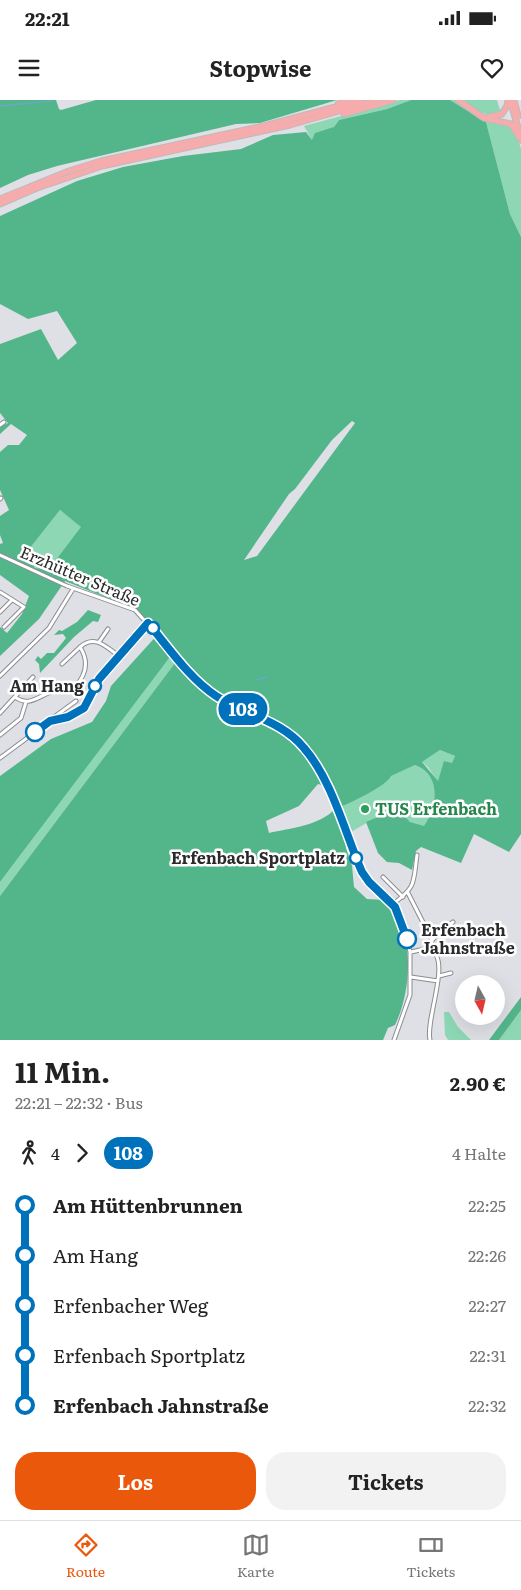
<!DOCTYPE html>
<html lang="de">
<head>
<meta charset="utf-8">
<style>
  :root { --surface:#fff; --page:#f2f2f2; --text:#222; --muted:#767676; --line:#e0e0e0; --accent:#ea580c }
  body { margin:0; font-family:Literata,serif; background:var(--page); color:var(--text); height:100vh; display:flex; flex-direction:column; font-size:19px; white-space:nowrap }
  * { box-sizing:border-box; margin:0 }
  p { font-size:16px; color:var(--muted) }
  .icon { flex:none; width:28px; height:28px; fill:none; stroke:currentColor; stroke-width:2; stroke-linecap:round; stroke-linejoin:round }
  .map { position:relative; height:940px; overflow:hidden }
  .drawer { display:flex; flex-direction:column; background:var(--surface); flex:1 }
  .drawer>* { flex:none }
  .badge { padding:0 10px; border-radius:16px; font-size:18px; line-height:32px }
  .needle { width:32px; rotate:172deg }
  .controls { position:absolute; left:455px; top:875px; display:grid; gap:10px }
  .controls a { display:grid; place-items:center; width:50px; height:50px; border-radius:50%; background:var(--surface); box-shadow:0 5px 20px #0002; font-size:25px }
  .map>.badge { position:absolute; translate:-50% -50%; box-shadow:0 0 0 2px #fff }
  .legs { display:flex; align-items:center; gap:8px; height:55px; padding:0 15px; font-size:16px }
  .legs p { margin-inline-start:auto }
  .head { display:flex; align-items:center; justify-content:space-between; height:85px; padding:0 15px }
  h1 { font-size:28px; font-weight:700; line-height:38px }
  .action { display:flex; gap:10px; margin-top:auto; padding:10px 15px }
  .action a { flex:1; height:58px; border-radius:20px; background:var(--accent); color:#fff; font-size:20px; font-weight:700; line-height:58px; text-align:center }
  .action a+a { background:var(--page); color:var(--text) }
  ul { padding:0 15px; list-style:none }
  li { display:flex; align-items:center; gap:18px; height:50px; font-size:19px }
  li i { display:grid; place-items:center; width:8px; height:100%; margin:0 6px; background:currentColor }
  li i::after { content:''; width:12px; height:12px; margin:-6px; border:4px solid; border-radius:50%; background:var(--surface) }
  li p { margin-inline-start:auto }
  li:first-child i { background:linear-gradient(#0000 50%,currentColor 0) }
  li:last-child i { background:linear-gradient(currentColor 50%,#0000 0) }
  .status { display:flex; justify-content:space-between; align-items:center; height:35px; padding:0 25px; background:var(--surface); direction:ltr }
  .status svg { height:14px; fill:currentColor }
  header { display:flex; justify-content:space-between; align-items:center; height:65px; padding:0 15px; background:var(--surface); font-size:22px; font-weight:700 }
  .dock { display:flex; justify-content:space-around; align-items:center; height:70px; border-top:1px solid var(--line); background:var(--surface); font-size:14px; color:var(--muted) }
  .dock a { display:grid; justify-items:center; gap:2px }
  .dock .active { color:var(--accent) }
  .map>svg:first-child { display:block }
  .green { fill:#8dd7b4 }
  .forest { fill:#53b68b; fill-rule:evenodd }
  .lines { fill:none; stroke-linecap:round; stroke-linejoin:round }
  .stream { stroke:#73a0e5; stroke-width:1 }
  .minor-casing { stroke:#8b8d91; stroke-width:5 }
  .highway-casing { stroke:#bbb; stroke-width:7 }
  .minor { stroke:#fff; stroke-width:3 }
  .highway { stroke:#f6acac; stroke-width:5 }
  .line-1-casing { stroke:#fff; stroke-width:11 }
  .line-1 { stroke:#0072bc; stroke-width:8 }
  .stop-1-dot { fill:#fff; stroke:#0072bc; stroke-width:2.5 }
  .leisure-dot { fill:#2e9e5b; stroke:#fff; stroke-width:2 }
  .labels { text-anchor:middle; stroke-width:5; stroke-linejoin:round; paint-order:stroke }
  .street-label { font-size:16px; fill:#2a2a2c; stroke:#fff }
  .stop-label { font-size:16px; font-weight:bold; fill:#2a2a2c; stroke:#fff; text-anchor:end }
  .leisure-label { font-size:16px; font-weight:bold; fill:#27864d; stroke:#fff; text-anchor:start }
</style>
</head>
<body>
<div class="status"><b>22:21</b><svg viewBox="0 0 49 12"><path d="M0 12V9h3v3zM5 12V6h3v6zM10 12V3h3v9zM15 12V0h3v12zM26 1h20v11H26zM47 4h2v5h-2z"/></svg></div>
<header><svg class="icon" aria-label="menu" viewBox="0 0 24 24"><path d="M4 6h16M4 12h16M4 18h16"/></svg>Stopwise<svg class="icon" aria-label="heart" viewBox="0 0 24 24"><path d="M12 20l-8-8c-3-5 5-10 8-4 3-6 11-1 8 4z"/></svg></header>
<div class="map">
<svg width="521" height="940" viewBox="0 0 521 940">
  <rect width="100%" height="100%" fill="#dee0e5"/>
  <path class="green" d="M400,0H411L387,9L339,20L334,27L312,40L304,26Z
    M450,0H456L479,16L511,25L517,35L521,49V137L510,114L486,22Z
    M463,0H497L500,10L507,0L503,10L492,16L480,12Z
    M60,410L82,427L49,469L34,468L26,453Z
    M173,553L178,559L0,796V782Z
    M440,650L455,656L452,664L445,661L438,682L428,667L422,662Z
    M415,665C442,675 437,707 424,727L410,722L400,709L387,711L346,735L336,709C348,704 386,686 390,676Z
    M521,910V940H499Z
    M444,912H449L458,927L471,940H448L445,935Z"/>
  <path class="forest" d="M0,0H56L59,9L61,10L96,0H337L260,23L236,24L57,66L28,75L0,88Z
    M411,0H450L486,22L510,114L521,137V734L509,752L474,734L461,763L421,747L416,751L412,770L399,763L387,762L378,753L366,722L398,708L410,722L424,726C437,707 442,675 415,665L391,676C387,686 348,704 336,709L345,735L346,748L352,766L354,787L367,799L385,800C416,829 412,890 395,925L388,928L383,940H0V796L178,559L173,553L0,782V676L51,639L92,622L106,601L111,586L159,533L135,509L65,481L39,519L0,556V527L7,533L22,514L29,496L0,475V444L3,443L0,435V416L9,410L0,390V352L8,345H19L27,335L11,324L0,334V327L8,323L0,313V244L41,229L58,260L77,243L57,211L28,219L0,204V116L77,81L123,67L183,56L241,49L273,35L306,32L312,40L315,33L334,27L339,20L387,9ZM352,321L355,323L257,456L244,460L289,394L295,389L332,340ZM60,410L81,427L49,469L34,468L36,460L26,453ZM440,650L455,656L452,663L444,661L438,681L422,662ZM318,684L322,685L335,709C319,726 290,728 269,733L266,721L299,706Z
    M88,510L101,515L98,522L93,521L74,537L40,573L39,564L35,560L38,556L41,559L47,553H54L66,538L63,534L54,535L59,530L62,531L77,522Z
    M521,897V910L499,940H489Z"/>
  <g class="lines">
    <path class="stream" d="M0,6L52,1
      M256,580L267,577"/>
    <defs>
      <path id="minor" d="M0,325L4,322
        M0,399L1,398
        M0,455L67,486L135,510L206,589L225,601L283,629L305,649L322,675L363,774L393,804L404,827L410,852V895L394,940
        M0,492L24,507L4,527
        M0,512L12,500
        M99,542L108,529
        M62,564L80,547
        M0,576L49,528L73,489
        M75,587C87,574 89,561 80,547C95,534 106,547 119,556
        M15,597C29,607 37,597 51,592
        M0,613L33,577
        M50,620L76,601
        M0,635L21,618L26,602
        M0,658L50,621L67,617L84,607L99,579L148,523
        M383,777L403,797
        M408,793L432,840
        M393,804C417,786 413,783 417,755
        M429,848C453,858 425,918 430,940
        M429,848L433,839L453,822
        M411,852L429,848
        M439,876L451,873
        M411,877L438,881"/>
      <path id="highway" d="M458,0L484,18L511,24L521,40
        M510,0L519,31
        M514,0L518,16
        M338,4L348,0
        M344,14L393,0
        M489,17L502,14L507,6L508,0
        M0,99L69,71L101,61L268,25L361,0
        M0,104L37,88L102,66L290,25L378,0"/>
    </defs>
    <use href="#minor" class="minor-casing"/>
    <use href="#highway" class="highway-casing"/>
    <use href="#minor" class="minor"/>
    <use href="#highway" class="highway"/>
  </g>
  <g class="lines">
    <defs>
      <path id="line-1" d="M35,632L50,621L68,617L84,608L99,579L148,523C169,548 189,578 216,596C245,615 281,620 304,648C332,680 345,733 362,772L369,782L395,807L407,839"/>
    </defs>
    <use href="#line-1" class="line-1-casing"/>
    <use href="#line-1" class="line-1"/>
  </g>
  <g class="stop-1-dot">
    <circle cx="153" cy="528" r="6"/>
    <circle cx="95" cy="586" r="6"/>
    <circle cx="35" cy="632" r="9"/>
    <circle cx="356" cy="758" r="6"/>
    <circle cx="407" cy="839" r="9"/>
  </g>
  <circle class="leisure-dot" cx="365" cy="709" r="5"/>
  <g class="labels">
    <g class="street-label">
      <text transform="translate(80 476) rotate(23)" y="6">Erzhütter Straße</text>
    </g>
    <g class="stop-label">
      <text x="84" y="592">Am Hang</text>
      <text x="345" y="764">Erfenbach Sportplatz</text>
      <text x="421" y="836" text-anchor="start">Erfenbach<tspan x="421" dy="18">Jahnstraße</tspan></text>
    </g>
    <g class="leisure-label">
      <text x="375" y="715">TUS Erfenbach</text>
    </g>
  </g>
</svg>
<div class="controls">
<a><svg class="needle" viewBox="-14 -14 28 28"><path d="M0-13l5 13h-10z" fill="#e53935"/><path d="M0 13l5-13h-10z" fill="#767676"/></svg></a>
</div>
<b class="badge" style="left:243px;top:609px;background:#0072bc;color:#fff">108</b>
</div>
<section class="drawer">
<div class="head"><div><h1>11 Min.</h1><p>22:21 – 22:32 · Bus</p></div><b>2.90 €</b></div>
<div class="legs"><svg class="icon" aria-label="walk" viewBox="0 0 24 24"><circle cx="13" cy="4" r="2"/><path d="M13 8l-2 6 4 7M11 14l-3 7M7 12l3-4h3l4 4"/></svg>4<svg class="icon" aria-label="forward" viewBox="0 0 24 24"><path d="M9 5l7 7-7 7"/></svg><b class="badge" style="background:#0072bc;color:#fff">108</b><p>4 Halte</p></div>
<ul>
<li><i style="color:#0072bc"></i><b>Am Hüttenbrunnen</b><p>22:25</p></li>
<li><i style="color:#0072bc"></i><span>Am Hang</span><p>22:26</p></li>
<li><i style="color:#0072bc"></i><span>Erfenbacher Weg</span><p>22:27</p></li>
<li><i style="color:#0072bc"></i><span>Erfenbach Sportplatz</span><p>22:31</p></li>
<li><i style="color:#0072bc"></i><b>Erfenbach Jahnstraße</b><p>22:32</p></li>
</ul>
<div class="action"><a>Los</a><a>Tickets</a></div>
</section>
<nav class="dock">
<a class="active"><svg class="icon" aria-label="directions" viewBox="0 0 24 24"><path d="M12 3l9 9-9 9-9-9zM9 14v-3h6M13 9l2 2-2 2"/></svg>Route</a>
<a><svg class="icon" aria-label="map" viewBox="0 0 24 24"><path d="M3 6l6-2 6 2 6-2v14l-6 2-6-2-6 2zM9 4v14M15 6v14"/></svg>Karte</a>
<a><svg class="icon" aria-label="tickets" viewBox="0 0 24 24"><path d="M3 7h18v10H3zM15 7v10"/></svg>Tickets</a>
</nav>
</body>
</html>
